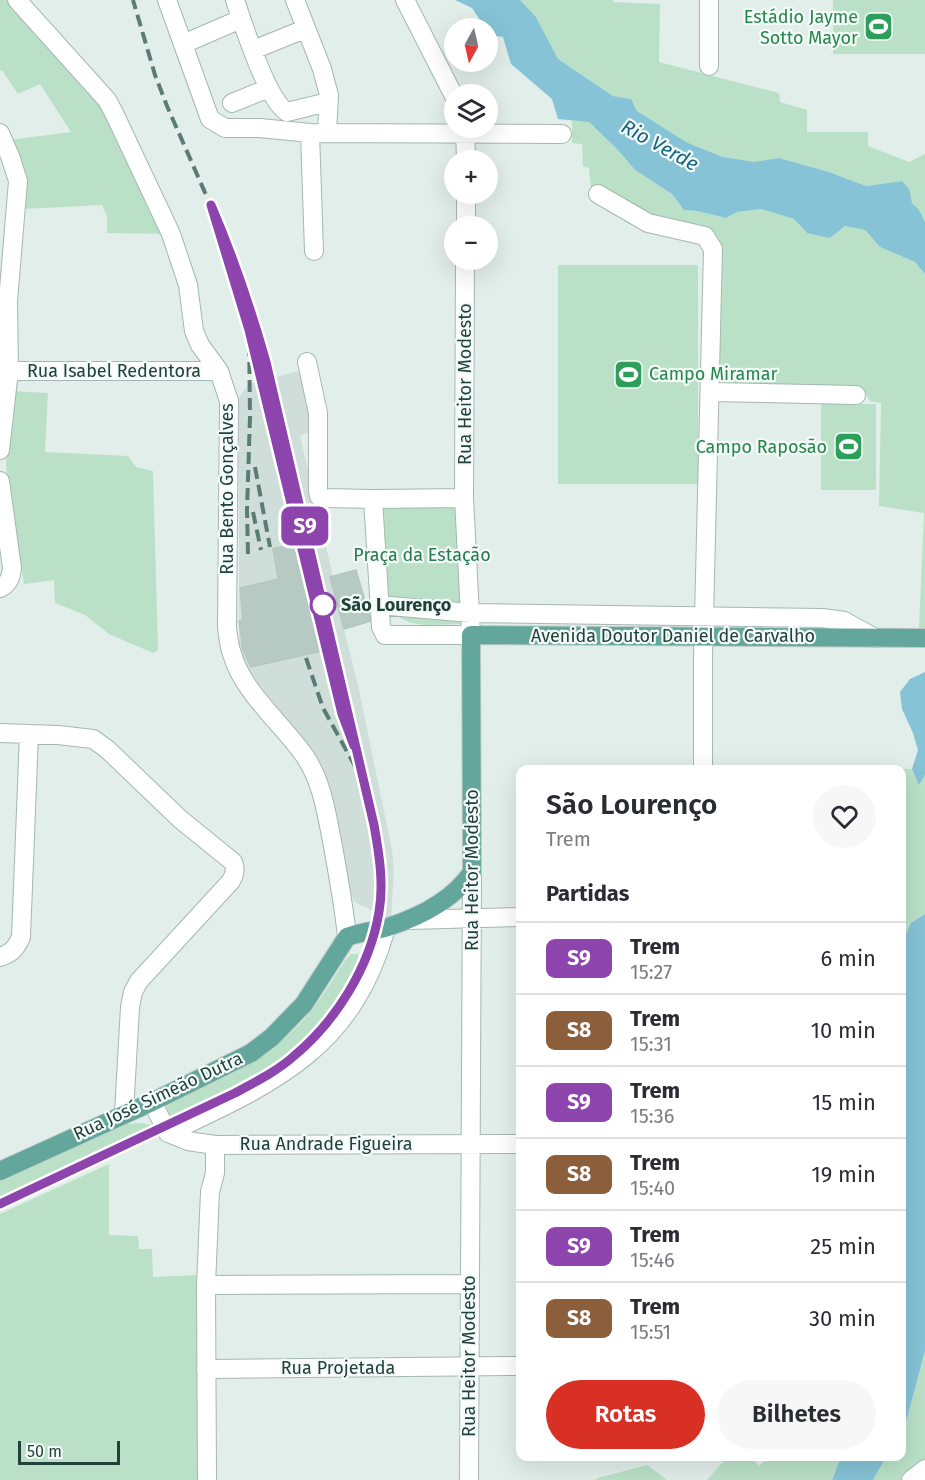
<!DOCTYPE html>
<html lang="pt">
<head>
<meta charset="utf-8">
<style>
  :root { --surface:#fff; --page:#f7f7f7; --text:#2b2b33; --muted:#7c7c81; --line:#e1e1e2; --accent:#d93025 }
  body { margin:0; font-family:"Fira Sans",sans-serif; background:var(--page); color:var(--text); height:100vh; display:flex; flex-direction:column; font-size:22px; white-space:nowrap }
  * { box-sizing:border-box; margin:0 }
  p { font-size:20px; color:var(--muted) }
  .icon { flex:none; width:33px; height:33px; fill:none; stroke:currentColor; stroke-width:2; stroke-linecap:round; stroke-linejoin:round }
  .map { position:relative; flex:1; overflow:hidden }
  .sheet { position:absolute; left:516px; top:765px; width:390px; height:696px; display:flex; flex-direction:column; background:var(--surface); border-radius:12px; box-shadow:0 6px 24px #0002 }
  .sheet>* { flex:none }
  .badge { padding:0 12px; border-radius:9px; font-size:21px; line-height:39px }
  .needle { width:39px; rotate:188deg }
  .controls { position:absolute; left:444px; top:18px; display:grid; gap:12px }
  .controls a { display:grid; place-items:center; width:54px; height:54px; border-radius:50%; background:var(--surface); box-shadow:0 6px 24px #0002; font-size:30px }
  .scale { position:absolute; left:18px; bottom:15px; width:102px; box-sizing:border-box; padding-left:6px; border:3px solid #21413b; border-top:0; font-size:16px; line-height:21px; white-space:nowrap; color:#21413b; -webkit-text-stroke:4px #f3faf7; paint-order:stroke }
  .map>.badge { position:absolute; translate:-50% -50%; box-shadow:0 0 0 3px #fff }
  h2 { padding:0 30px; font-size:22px; line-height:54px }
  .round { display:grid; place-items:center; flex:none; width:63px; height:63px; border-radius:32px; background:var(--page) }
  .headline { display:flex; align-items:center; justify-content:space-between; height:102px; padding:0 30px }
  h1 { font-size:28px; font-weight:600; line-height:45px }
  .primary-button { display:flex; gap:12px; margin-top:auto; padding:12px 30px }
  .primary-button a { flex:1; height:69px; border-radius:36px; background:var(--accent); color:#fff; font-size:24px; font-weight:600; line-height:69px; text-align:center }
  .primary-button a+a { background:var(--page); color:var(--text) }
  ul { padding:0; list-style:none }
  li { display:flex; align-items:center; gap:18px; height:72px; padding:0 30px; border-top:2px solid var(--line) }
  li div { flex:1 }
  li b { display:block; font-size:22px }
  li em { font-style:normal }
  li .badge { min-width:66px; font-weight:700; text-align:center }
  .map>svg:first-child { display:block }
  .built { fill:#d0ded9 }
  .green { fill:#bae1c8 }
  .water { fill:#86c3d7 }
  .building { fill:#b7c9c3; stroke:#b4c8c2; stroke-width:1.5 }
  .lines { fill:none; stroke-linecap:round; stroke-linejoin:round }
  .minor-casing { stroke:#a4b7b2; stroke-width:20 }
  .major-casing { stroke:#c1cac8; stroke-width:20 }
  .minor { stroke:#fff; stroke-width:18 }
  .major { stroke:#63a79c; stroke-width:18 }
  .rail { stroke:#5b7c76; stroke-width:4; stroke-dasharray:12 6; stroke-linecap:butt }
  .line-casing { stroke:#fff; stroke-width:14 }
  .line { stroke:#8e44ad; stroke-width:9 }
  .stop-dot { fill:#fff; stroke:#8e44ad; stroke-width:3 }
  .labels { text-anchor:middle; stroke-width:4.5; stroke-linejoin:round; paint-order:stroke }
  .leisure-label { font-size:18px; fill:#27864d; stroke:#f3faf7; text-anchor:end }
  .street-label { font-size:18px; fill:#21413b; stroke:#f3faf7 }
  .park-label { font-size:18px; fill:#277b50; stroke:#f3faf7 }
  .stop-label { font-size:18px; font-weight:bold; fill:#21413b; stroke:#f3faf7; text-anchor:start }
  .water-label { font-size:20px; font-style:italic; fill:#156582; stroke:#f3faf7 }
</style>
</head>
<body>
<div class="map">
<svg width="925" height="1480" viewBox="0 0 925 1480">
  <rect width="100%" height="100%" fill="#e2eeea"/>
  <path class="built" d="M303,370L315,430L300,436L333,576L356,570L371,621L344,629L357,681L392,850L394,871L391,919L354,902L307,750L243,664L239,646V397L249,384Z"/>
  <path class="green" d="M0,0H9L108,116L165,234L107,233V216L102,205L23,209L9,140L71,132L40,84L18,94L2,70L0,71Z
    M520,0H613V2L660,4L659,62L779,93L780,102L807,110V132H868V146L909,162L925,154V222C922,215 917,210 913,204C908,196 911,192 902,181L866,186L829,172L779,158L754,163L723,157L686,142L637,111L631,99L613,96L558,59L536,17Z
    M833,0H925V54H833Z
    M572,120L589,122L618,150L635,170L672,194L684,210L697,211L726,218L737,212L761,209L794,219L807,233L845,226L865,230L880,247L915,262L925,274V628H919L924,513L879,506L881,403L870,401L860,386H719L721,248L649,218L591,188L589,168L583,166L582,144L572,143Z
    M558,265H698V484H558Z
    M13,391L48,393L45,452L128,456L136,467L153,471L158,650L153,653L109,634L85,615L55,603L54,580L24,584L7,485L6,461Z
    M821,404H876V490H821Z
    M456,503L463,624C434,624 407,631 388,607L382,504Z
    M767,768L912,769L919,784L925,775V914L911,923L902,943V770H767Z
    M351,954H358L359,960L357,969C340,994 324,1022 301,1042C265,1076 218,1096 175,1119H170L164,1111L168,1105C217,1080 270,1059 307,1016C322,999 333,978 346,959Z
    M141,1123L155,1126L0,1197V1177L93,1136L127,1124Z
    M109,1164V1235L138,1236L139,1249H152L153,1277L200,1275L199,1480H0V1214Z
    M925,1351V1480H873L886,1457L902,1456V1428L907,1418Z
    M724,1457H751L759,1466L769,1457H841L832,1480H700H707L723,1462Z
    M647,1465L667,1480H595L598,1478Z"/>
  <path class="water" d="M455,0H520L536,17L558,59L613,96L631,99L637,111L686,142L723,157L754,162L779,158L829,172L866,186L902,181L909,189L912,203L919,210L925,222V274L915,262L880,247L865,230L845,226L830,238L807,233L794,219L761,209L737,212L726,218L697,211L684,210L672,194L635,170L618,150L589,122L558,119L552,99L511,64L503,37L490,35L472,8Z
    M925,672V775L919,785L912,769L918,750L913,733L902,709L900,692L910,679Z
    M925,914V1351L907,1418L902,1428V1108L906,1079L902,1068V943L911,923Z
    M841,1457V1456L886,1457L873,1480H832Z"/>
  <path class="building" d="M297,543L322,651L251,667L243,650L239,621L243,620L240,588L278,579L273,549Z
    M356,570L371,621L344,629L330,577Z"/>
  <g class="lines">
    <defs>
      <path id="minor" d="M17,0L107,100L114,113L171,234L188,285L194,331L200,345L219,371L229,401L227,627C228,636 229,646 232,654C243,693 284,725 306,758C323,784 327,817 333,846C338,876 344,906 347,937
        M167,0L210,119L225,128H260L310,133L562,134
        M235,0C243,24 267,100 287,112L328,102
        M295,0L322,69L329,95L327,133
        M405,0L454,96
        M709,0V66
        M183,44L241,19
        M253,50L305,29
        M232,103L269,88
        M465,128L466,160
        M0,133L10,156L18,181L8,301L9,371L0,450
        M310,133L314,251
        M598,194L648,223L705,236L713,249L703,658V770
        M466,226V194
        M307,362L318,413V491L319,496L324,498L373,499
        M9,371H219
        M710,392L856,395
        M0,481L12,568C11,577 9,584 0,588
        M464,498L373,499L381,627L385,635H471L464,498L465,260
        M379,605L470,613L823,618L844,621L875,638
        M0,733L58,735L93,739L107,749L180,819L233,862C236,869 235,874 231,881L139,981L133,992L130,1007L124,1113
        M409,920L520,917
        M0,957C12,953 16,948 21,937L29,734
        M152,1102L168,1133L188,1141L215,1145L520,1144
        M168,1133C274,1083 352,1050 386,928
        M206,1285L469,1284
        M206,1369L520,1366
        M207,1480L206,1285L210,1192L215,1173V1145
        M469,1480L472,872
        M911,1480L925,1469"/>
      <path id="major" d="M0,1171L152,1102L251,1053L272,1037L304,1004L347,937C360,932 374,931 388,927C419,917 453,900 472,872L471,635L925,638"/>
    </defs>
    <use href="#minor" class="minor-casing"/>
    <use href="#major" class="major-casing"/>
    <use href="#minor" class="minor"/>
    <use href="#major" class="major"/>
    <path class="rail" d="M255,467L270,547
      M253,512L261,550
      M248,554L247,510L250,417L249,330
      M306,658L323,708L356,768
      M0,1204L235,1093C255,1082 276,1072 294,1056C335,1020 370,968 379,912C384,883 379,854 374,825L266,362L254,320L228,245L167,106L155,75L133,0"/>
  </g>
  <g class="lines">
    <defs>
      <path id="line" d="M0,1204L235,1093C255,1082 276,1072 294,1056C336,1021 370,967 379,912C384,883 379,853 374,825L266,362C251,309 233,256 211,205L249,330L342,714L354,746"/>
    </defs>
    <use href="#line" class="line-casing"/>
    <use href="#line" class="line"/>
  </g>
  <defs>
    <symbol id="stadium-square" viewBox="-11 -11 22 22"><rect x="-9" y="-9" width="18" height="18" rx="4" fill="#2e9e5b" stroke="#f3faf7"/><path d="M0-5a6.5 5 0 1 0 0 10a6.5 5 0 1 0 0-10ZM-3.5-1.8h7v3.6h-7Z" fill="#fff"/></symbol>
  </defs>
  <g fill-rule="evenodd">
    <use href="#stadium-square" x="862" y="10" width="33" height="33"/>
    <use href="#stadium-square" x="612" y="358" width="33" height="33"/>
    <use href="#stadium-square" x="832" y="430" width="33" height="33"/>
  </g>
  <circle class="stop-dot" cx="323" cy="605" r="12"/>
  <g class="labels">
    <g class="leisure-label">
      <text x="858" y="23">Estádio Jayme<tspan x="858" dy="21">Sotto Mayor</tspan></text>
      <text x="649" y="380" text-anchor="start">Campo Miramar</text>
      <text x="827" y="453">Campo Raposão</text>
    </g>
    <g class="street-label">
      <text x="114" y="377">Rua Isabel Redentora</text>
      <text transform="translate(465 384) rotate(-90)" y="6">Rua Heitor Modesto</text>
      <text transform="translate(227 489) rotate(-90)" y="6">Rua Bento Gonçalves</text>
      <text x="673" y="642">Avenida Doutor Daniel de Carvalho</text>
      <text transform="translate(472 870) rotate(-90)" y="6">Rua Heitor Modesto</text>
      <text transform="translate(158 1096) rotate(-25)" y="6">Rua José Simeão Dutra</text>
      <text x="326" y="1150">Rua Andrade Figueira</text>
      <text transform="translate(469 1356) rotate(-90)" y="6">Rua Heitor Modesto</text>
      <text x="338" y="1374">Rua Projetada</text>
    </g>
    <g class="park-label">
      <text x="422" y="561">Praça da Estação</text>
    </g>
    <g class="stop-label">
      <text x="341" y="611">São Lourenço</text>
    </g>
    <g class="water-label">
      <text transform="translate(660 145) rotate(29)" y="7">Rio Verde</text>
    </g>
  </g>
</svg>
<div class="controls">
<a><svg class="needle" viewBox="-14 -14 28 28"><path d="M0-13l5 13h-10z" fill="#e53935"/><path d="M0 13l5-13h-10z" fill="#7c7c81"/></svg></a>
<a><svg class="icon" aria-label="layers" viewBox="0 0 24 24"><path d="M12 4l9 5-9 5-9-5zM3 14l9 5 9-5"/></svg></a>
<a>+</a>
<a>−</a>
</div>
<div class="scale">50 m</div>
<b class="badge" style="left:305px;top:526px;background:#8e44ad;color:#fff">S9</b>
<section class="sheet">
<div class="headline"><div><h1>São Lourenço</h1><p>Trem</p></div><a class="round"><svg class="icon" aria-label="heart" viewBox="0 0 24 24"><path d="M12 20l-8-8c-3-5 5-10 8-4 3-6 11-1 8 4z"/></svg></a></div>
<h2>Partidas</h2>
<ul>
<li><span class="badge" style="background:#8e44ad;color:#fff">S9</span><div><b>Trem</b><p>15:27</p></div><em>6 min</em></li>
<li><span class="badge" style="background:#8b5e3c;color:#fff">S8</span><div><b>Trem</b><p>15:31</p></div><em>10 min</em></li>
<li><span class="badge" style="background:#8e44ad;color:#fff">S9</span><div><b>Trem</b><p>15:36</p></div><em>15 min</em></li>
<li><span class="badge" style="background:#8b5e3c;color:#fff">S8</span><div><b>Trem</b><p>15:40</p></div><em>19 min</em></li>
<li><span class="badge" style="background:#8e44ad;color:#fff">S9</span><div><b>Trem</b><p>15:46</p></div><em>25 min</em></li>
<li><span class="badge" style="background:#8b5e3c;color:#fff">S8</span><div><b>Trem</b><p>15:51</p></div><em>30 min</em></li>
</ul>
<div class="primary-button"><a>Rotas</a><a>Bilhetes</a></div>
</section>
</div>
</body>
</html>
